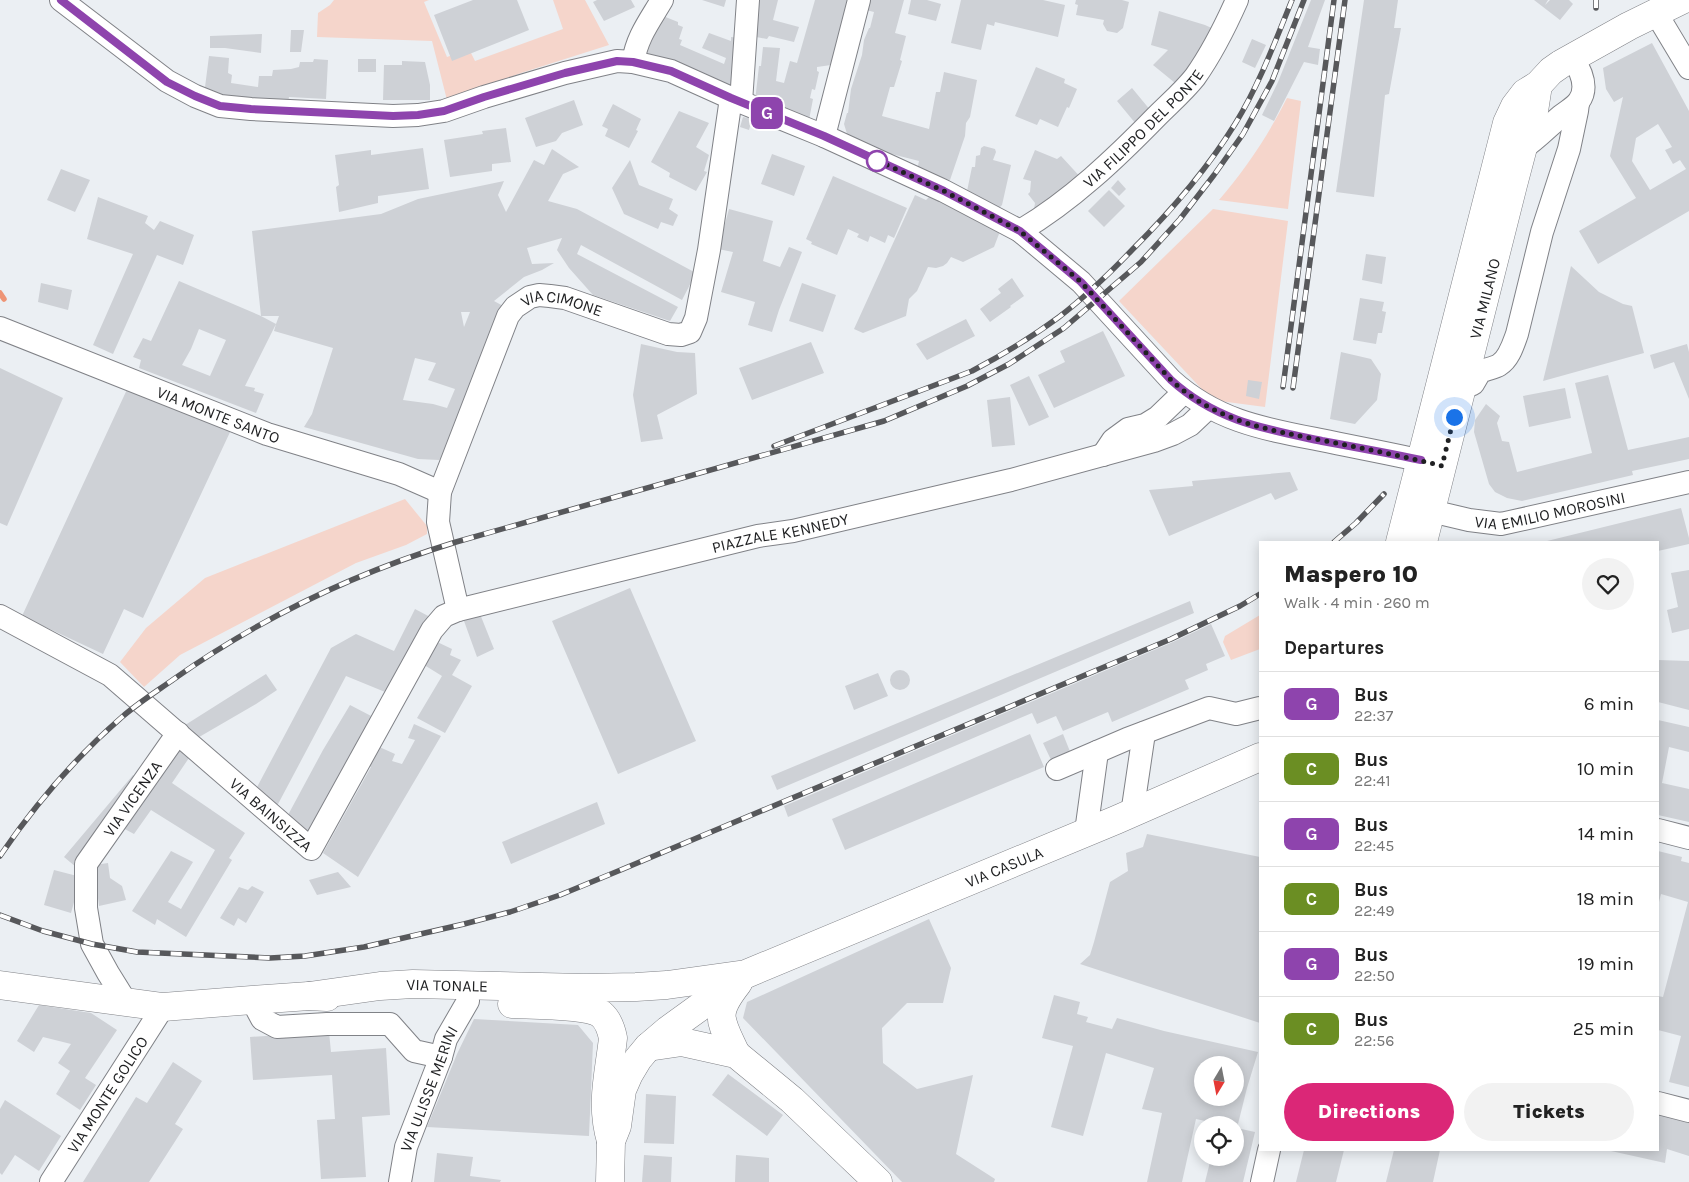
<!DOCTYPE html>
<html lang="en">
<head>
<meta charset="utf-8">
<style>
  :root { --surface:#fff; --page:#f2f2f2; --text:#222; --muted:#767676; --line:#e0e0e0; --accent:#db2777 }
  body { margin:0; font-family:Karla,sans-serif; background:var(--page); color:var(--text); height:100vh; display:flex; flex-direction:column; font-size:19px; white-space:nowrap }
  * { box-sizing:border-box; margin:0 }
  p { font-size:16px; color:var(--muted) }
  .icon { flex:none; width:28px; height:28px; fill:none; stroke:currentColor; stroke-width:2; stroke-linecap:round; stroke-linejoin:round }
  .map { position:relative; flex:1; overflow:hidden }
  .side { position:absolute; left:1259px; top:541px; width:400px; height:610px; display:flex; flex-direction:column; background:var(--surface); border-radius:0px; box-shadow:0 2px 12px #0003 }
  .side>* { flex:none }
  .badge { padding:0 10px; border-radius:8px; font-size:18px; line-height:32px }
  .needle { width:32px; rotate:190deg }
  .controls { position:absolute; left:1194px; top:1056px; display:grid; gap:10px }
  .controls a { display:grid; place-items:center; width:50px; height:50px; border-radius:50%; background:var(--surface); box-shadow:0 2px 12px #0003; font-size:25px }
  .you { position:absolute; width:25px; height:25px; margin:-12px; border:4px solid #fff; border-radius:50%; background:#1a73e8; box-shadow:0 0 0 8px #1a73e833 }
  .map>.badge { position:absolute; translate:-50% -50%; box-shadow:0 0 0 2px #fff }
  h2 { padding:0 25px; font-size:19px; line-height:45px }
  .round { display:grid; place-items:center; flex:none; width:52px; height:52px; border-radius:26px; background:var(--page) }
  .head { display:flex; align-items:center; justify-content:space-between; height:85px; padding:0 25px }
  h1 { font-size:24px; font-weight:800; line-height:38px }
  .cta { display:flex; gap:10px; margin-top:auto; padding:10px 25px }
  .cta a { flex:1; height:58px; border-radius:30px; background:var(--accent); color:#fff; font-size:20px; font-weight:800; line-height:58px; text-align:center }
  .cta a+a { background:var(--page); color:var(--text) }
  ul { padding:0; list-style:none }
  li { display:flex; align-items:center; gap:15px; height:65px; padding:0 25px; border-top:1px solid var(--line) }
  li div { flex:1 }
  li b { display:block; font-size:19px }
  li em { font-style:normal }
  li .badge { min-width:55px; font-weight:700; text-align:center }
  .map>svg:first-child { display:block }
  .green { fill:#f5d5cb }
  .lines { fill:none; stroke-linecap:round; stroke-linejoin:round }
  .stream { stroke:#ee9475; stroke-width:5.5 }
  .building { fill:#ced1d6; fill-rule:evenodd }
  .street-casing { stroke:#808287; stroke-width:24 }
  .secondary-casing { stroke:#808287; stroke-width:29 }
  .street { stroke:#fff; stroke-width:22 }
  .secondary { stroke:#fff; stroke-width:28 }
  .rail-casing { stroke:#57585b; stroke-width:5.5 }
  .rail { stroke:#fff; stroke-width:4; stroke-dasharray:11; stroke-linecap:butt }
  .line-casing { stroke:#fff; stroke-width:11 }
  .line { stroke:#8e44ad; stroke-width:8 }
  .walk { stroke:#1f2022; stroke-width:5; stroke-dasharray:0 9 }
  .stop-dot { fill:#fff; stroke:#8e44ad; stroke-width:2.5 }
  .labels { text-anchor:middle; stroke-width:4; stroke-linejoin:round; paint-order:stroke }
  .street-label { font-size:16px; fill:#1f2022; stroke:#fff }
</style>
</head>
<body>
<div class="map">
<svg width="1689" height="1182" viewBox="0 0 1689 1182">
  <rect width="100%" height="100%" fill="#ebeff3"/>
  <path class="green" d="M334,0H429L424,2L447,57L469,49L475,61L563,29L553,0H585L609,45L521,73L447,100L432,41L317,37L318,13L330,5Z
    M1287,98L1301,101L1288,209L1219,200C1245,170 1269,134 1287,98Z
    M1213,209L1288,221L1265,407L1212,400L1119,301Z
    M405,499L427,526V534L406,545L356,563L180,655L144,687L120,662L146,628L205,578Z
    M1260,615V649L1231,660L1223,642L1225,636Z"/>
  <g class="lines">
    <path class="stream" d="M0,293L4,299"/>
  </g>
  <path class="building" d="M473,0H517L529,30L452,61L434,15Z
    M597,0H631L635,7L604,21L593,2Z
    M702,0H726L724,7Z
    M753,0H778L773,20L799,27L794,42L769,36L767,39L751,36Z
    M815,0H849L831,65L817,67V71L819,72L815,90L812,89L810,98L813,99L809,120L755,101L759,66H761L763,47L780,48L776,81L784,83L790,61L797,63Z
    M868,0H904L895,33L906,36L900,60L902,61L894,87H890L882,116L929,129L936,92H940L944,72L977,80L970,117L966,123L965,136L950,180L917,170L919,161L876,150L848,137L844,124L847,113H848L851,89L862,55L864,40L869,28H870L874,12L866,10Z
    M911,0H927L941,4L936,21L908,14Z
    M961,0H1043L1065,5L1058,37L995,22L994,26L987,24L981,50L951,43Z
    M1076,0H1122L1129,2L1123,28L1117,33L1107,31L1103,24L1104,20L1076,15L1078,5L1075,4Z
    M1311,0H1325L1308,47L1320,49L1318,65L1304,62L1274,121L1262,115L1278,82Z
    M1364,0H1398L1394,28H1401L1389,94L1385,95L1374,197L1336,192Z
    M1534,0H1548L1545,5L1550,0H1569L1573,4L1560,20Z
    M1159,11L1205,25L1218,31L1180,87L1153,65L1168,50L1151,45Z
    M663,16L678,22V25L683,27L679,39L682,40L680,45L724,64L726,58L702,48L709,33L731,41V37L741,38L735,90L640,53Z
    M291,30H304L301,52H290Z
    M262,34L261,53L225,48H210V36Z
    M1252,39L1266,45L1255,68L1242,62Z
    M1652,43L1689,111V211L1598,264L1579,231L1636,198L1610,156L1623,97L1614,102L1606,89L1603,68ZM1658,124L1672,147L1665,150L1673,164L1680,160L1686,169L1650,190L1632,161L1636,138Z
    M209,56L229,58L228,73L232,75L231,83L258,87L259,76H272L273,70L291,69L299,67L300,62H313L314,59L328,60L326,99L289,97L288,103L204,95Z
    M358,59H376V72H358Z
    M402,61L425,62L430,85V100H383L384,65H402Z
    M1036,67L1065,79L1064,83L1077,89L1069,108L1067,107L1058,127L1040,119L1037,125L1015,116Z
    M1132,88L1151,111L1136,124L1117,101Z
    M574,100L583,125L562,133L556,141L536,147L525,118Z
    M613,104L641,119L636,130L638,131L629,148L605,136L608,129L602,126Z
    M679,111L709,123L696,147L709,155L704,171L707,172L696,191L669,177L670,173L651,162Z
    M743,117L752,119L749,130L740,127Z
    M506,128L511,162L492,164V171L450,177L444,140L483,134L482,131Z
    M984,146L995,149L996,152L993,160L1011,165L1002,205L999,208L966,196L972,167H975L976,156L980,155L981,148Z
    M423,148L429,189L378,196V203L339,212L336,187L339,185L335,155L371,150V155Z
    M552,149L579,167L563,174L548,201L577,209L696,273L682,300L581,245L577,254L678,307L670,321L593,295L569,268L557,250L562,238L527,248L532,264L554,263L542,270L524,277L494,301L505,307L450,450L439,460L418,459L304,427L312,414L333,348L274,331L276,324L279,316H261L276,324L245,386L255,388L254,391L264,394L256,413L139,368L141,360L133,357L143,338L151,341L179,281L261,316L252,231L381,214L418,199L504,181L498,195L506,212L534,160L544,165ZM461,312H470L464,327ZM199,329L226,340L210,376L182,365L191,349ZM415,358L436,363L428,380L455,389L447,408L433,404L403,400Z
    M1035,150L1057,159L1061,156L1084,181L1034,209L1035,203L1028,194L1030,192L1031,181L1023,179Z
    M772,154L805,166L794,196L761,184Z
    M630,160L639,185L673,199L669,209L678,215L673,226L661,222L658,229L624,214L612,188Z
    M61,169L90,180L75,212L47,200Z
    M833,176L907,208L894,238L888,235L885,243L870,236L868,242L857,237L859,234L848,229L837,255L811,244L812,242L806,239Z
    M1118,180L1126,189L1119,196L1111,188Z
    M1109,190L1125,206L1104,227L1088,211Z
    M932,194L1002,226L994,247L963,262L951,257L947,263L943,266L936,268L928,267L917,291L909,299L906,316L863,333L854,329L915,195L926,200Z
    M98,197L148,216L145,223L154,230L160,221L194,235L183,265L157,255L113,354L93,345L133,254L87,239Z
    M729,209L773,221L763,261L780,267L789,247L802,252L779,310L772,332L748,325L755,302L721,292L733,252L718,249Z
    M1366,254L1386,257L1382,284L1362,280Z
    M1571,266L1599,292L1623,304L1632,306L1644,353L1543,381Z
    M1012,278L1024,296L1010,306L1011,307L990,322L980,309L1001,293L998,289Z
    M41,283L72,290L68,310L38,302Z
    M802,283L836,295L823,332L789,321Z
    M1360,298L1384,302L1382,311L1386,312L1382,333H1378L1376,344L1353,340Z
    M966,319L975,336L927,360L916,344Z
    M1103,331L1125,376L1054,408L1038,375L1065,362L1060,351Z
    M811,342L824,373L752,400L739,368Z
    M641,344L677,352L695,353L697,394L657,415L663,439L641,442L633,395Z
    M1687,344L1689,352V399L1674,362L1654,369L1650,355Z
    M1341,352L1371,359L1381,374L1377,400L1355,424L1330,419Z
    M0,368L63,398L7,526L0,523Z
    M1608,375L1628,450L1689,437V459L1632,471L1633,475L1522,501L1507,498L1495,492L1489,484L1474,432L1475,420L1486,404L1500,416L1497,423L1502,441L1509,442L1517,472L1592,453L1575,383Z
    M1029,376L1049,417L1029,426L1010,385Z
    M1248,380L1262,382L1259,399L1246,396Z
    M130,383L231,430L143,618L124,609L103,654L22,616Z
    M1565,388L1571,418L1529,427L1523,396Z
    M1010,397L1015,445L992,447L987,400Z
    M1290,472L1298,490L1275,500L1271,493L1169,536L1149,490L1193,486L1192,481Z
    M1681,508L1689,538V544L1658,551V542H1543Z
    M1689,570V629L1672,633L1667,610L1678,607L1671,573Z
    M630,588L696,741L618,774L552,621Z
    M1190,601L1194,613L777,790L771,776Z
    M415,609L432,618L390,694L346,676L277,806L256,789L331,648L356,634L394,651Z
    M480,614L494,649L477,657L464,621Z
    M1211,624L1225,656L1206,664L1208,670L1185,680L1189,689L1112,722L1108,712L1063,731L1056,716L1037,724L1032,713L788,817L784,806L1173,642Z
    M433,640L452,649L450,655L461,660L452,675L472,686L445,733L417,718L442,676L421,663Z
    M1658,660L1689,661V710L1658,702Z
    M890 680a10 10 0 1 1 20 0a10 10 0 1 1-20 0Z
    M878,673L888,696L854,710L845,686Z
    M266,674L277,690L256,704L194,740L182,727Z
    M350,705L375,718L311,834L288,815L323,750Z
    M1658,720L1689,727V752L1669,747L1662,783L1689,789V822L1658,815Z
    M414,724L441,736L358,877L323,853L371,767L365,765L375,745L395,754L392,761L402,764L415,740L408,738Z
    M1030,734L1044,767L845,850L832,819Z
    M1063,734L1071,754L1052,762L1043,743Z
    M178,742L193,752L172,783L245,833L229,858L232,860L186,937L157,919L155,925L132,911L171,851L193,862L168,902L181,909L215,850L151,810L134,834L121,827Z
    M133,775L140,782L76,867L64,857Z
    M597,802L605,824L511,864L502,842Z
    M1147,834L1260,857V1023L1080,964L1090,955L1094,942L1110,882L1128,871L1126,853L1143,847Z
    M1658,851L1682,857L1681,861L1689,863V1087L1669,1082L1681,1036L1658,1030V996L1663,997L1688,902L1661,894L1658,906Z
    M108,863L110,878L122,886L126,900L99,906L96,882L88,866Z
    M54,870L81,877L71,913L44,905Z
    M338,872L351,887L317,895L309,880Z
    M252,886L264,892L246,923L238,918L234,926L220,918L239,887L248,890Z
    M929,919L951,968L943,1003H907L882,1028L883,1063L917,1089L973,1075L956,1154L995,1179L994,1182H902L743,1018L747,1002Z
    M1054,995L1080,1002L1077,1014L1088,1017L1086,1022L1112,1029L1117,1018L1164,1031L1258,1052L1247,1088L1237,1128L1255,1132L1243,1182H1205L1211,1158H1235V1125H1219V1124L1196,1119L1182,1182H1147L1162,1113L1142,1109L1154,1068L1106,1053L1083,1136L1051,1127L1073,1046L1042,1038ZM1202,1065H1235V1098H1202Z
    M39,1005L91,1013L117,1030L85,1078L96,1085L80,1110L56,1094L70,1071L58,1063L71,1044L43,1037L34,1052L17,1041Z
    M474,1019L578,1025L593,1043L589,1136L427,1127L457,1054Z
    M329,1032L331,1052L386,1048L390,1115L362,1117L366,1177L321,1179L317,1120L335,1119L332,1075L253,1080L250,1037Z
    M173,1062L202,1081L175,1124L183,1129L149,1182H83L136,1097L147,1103Z
    M728,1074L783,1115L767,1136L712,1095Z
    M646,1094L676,1096L674,1144L644,1143Z
    M5,1100L61,1136L39,1171L15,1155L2,1175L0,1173V1109Z
    M1658,1114L1689,1122V1156L1667,1149L1665,1163L1611,1151L1658,1150Z
    M1304,1150H1344L1336,1182H1296Z
    M1394,1150H1440L1433,1182H1386Z
    M437,1153L473,1157L470,1176L501,1180L500,1182H434Z
    M644,1155L672,1157L671,1182H642Z
    M736,1155L769,1158V1182H735Z"/>
  <g class="lines">
    <defs>
      <g id="street">
        <path d="M61,0L167,81L195,96L220,106L251,109L393,116L418,115L444,111L484,97L565,73L617,61L633,62L671,71L731,98L824,136L944,191L1020,231L1081,282L1171,380C1216,421 1264,429 1321,440C1359,448 1398,455 1436,464"/>
        <path d="M1656,13L1689,68"/>
        <path d="M633,62C637,37 649,22 662,0"/>
        <path d="M741,102L748,0"/>
        <path d="M824,136L859,0"/>
        <path d="M1522,149C1537,139 1548,127 1561,116C1567,111 1575,107 1579,101C1589,87 1580,69 1572,57"/>
        <path id="s1" d="M1020,231C1071,201 1116,158 1157,116C1170,103 1184,91 1195,77C1212,53 1225,27 1237,0"/>
        <path id="s2" d="M0,328L267,434L399,474L440,492"/>
        <path d="M1462,388L1473,384L1480,372C1486,369 1494,368 1499,365C1509,359 1513,345 1517,334L1542,232L1569,149L1577,111L1578,103"/>
        <path d="M1103,455L1113,440L1128,429L1145,425L1158,417L1184,392"/>
        <path id="s3" d="M1414,507L1469,520L1501,524L1689,482"/>
        <path id="s4" d="M458,610L438,522L440,492L508,316L515,307L530,297L539,295L550,296L565,298L668,334L681,335L690,332L696,318L709,250L731,98"/>
        <path id="s5" d="M0,616L110,675L311,849L432,630L444,616L458,610L758,536L793,531L1011,480L1154,441L1173,434L1190,425L1208,408"/>
        <path d="M1057,769L1127,739L1209,708L1236,714L1260,708"/>
        <path d="M1132,814L1144,733"/>
        <path d="M1658,830L1689,838"/>
        <path d="M1086,832L1097,752"/>
        <path d="M252,1000L262,1019L277,1027L327,1024H390L414,1051L441,1057"/>
        <path id="s6" d="M126,1002L108,973L92,944L86,908V864L178,733"/>
        <path d="M1658,1103L1689,1111"/>
        <path id="s7" d="M51,1182L163,1007"/>
        <path id="s8" d="M400,1182L406,1147L441,1057L446,1039L468,1001"/>
        <path d="M1262,1182L1269,1150"/>
      </g>
      <g id="secondary">
        <path d="M1400,542L1507,123L1515,106L1525,93L1538,85L1551,71L1561,64L1629,26L1682,0"/>
        <path id="s9" d="M1423,542L1513,185L1526,136L1534,111L1538,85"/>
        <path d="M0,985L163,1007L252,1000L309,996L327,997"/>
        <path id="s10" d="M309,996L380,986L413,984L585,988L636,987L667,985L746,974L1116,820L1260,757"/>
        <path d="M512,1004C532,1005 586,1004 601,1014C608,1020 611,1028 613,1038C609,1075 600,1103 611,1141"/>
        <path d="M648,1047L682,1042L736,1054L792,1100L878,1182"/>
        <path d="M736,1054C720,1019 713,1015 738,983"/>
        <path d="M610,1182L611,1141L617,1126L622,1090L629,1074L638,1059L648,1047L668,1030L744,975"/>
      </g>
    </defs>
    <use href="#street" class="street-casing"/>
    <use href="#secondary" class="secondary-casing"/>
    <use href="#street" class="street"/>
    <use href="#secondary" class="secondary"/>
    <defs>
      <path id="rail" d="M1596,8V0
        M1283,387L1334,0
        M1293,388L1345,0
        M774,446L972,371C1002,355 1032,337 1059,317C1085,297 1109,274 1132,250C1171,211 1206,171 1235,124C1259,85 1275,42 1292,0
        M1334,542L1356,523L1384,494
        M0,856C34,806 76,757 122,717C138,703 157,691 174,679C260,618 355,573 456,542L884,421L967,386L1009,364L1064,328L1141,262L1180,219L1214,175L1243,134L1272,81L1304,0
        M0,915L43,931L92,944L137,952L270,958L305,956L364,947L464,924L510,912L560,895L623,869L1171,639L1240,606L1260,594"/>
    </defs>
    <use href="#rail" class="rail-casing"/>
    <use href="#rail" class="rail"/>
  </g>
  <g class="lines">
    <defs>
      <path id="line" d="M61,0L167,82L195,96L220,106L251,109L393,116L418,115L444,111L484,97L565,73L617,61L633,62L671,71L731,98L824,136L944,191L1020,231L1081,282L1171,380C1216,421 1265,429 1322,441C1355,447 1388,453 1421,460"/>
    </defs>
    <use href="#line" class="line-casing"/>
    <use href="#line" class="line"/>
    <path class="walk" d="M877,161L874,159L944,191L1020,231L1081,282L1171,380C1217,422 1268,430 1326,441C1365,449 1404,456 1442,466L1454,417"/>
  </g>
  <circle class="stop-dot" cx="877" cy="161" r="10"/>
  <g class="labels">
    <g class="street-label">
      <text dy="6" stroke="none"><textPath href="#s1" startOffset="161">VIA FILIPPO DEL PONTE</textPath></text>
      <text dy="6" stroke="none"><textPath href="#s9" startOffset="251">VIA MILANO</textPath></text>
      <text dy="6" stroke="none"><textPath href="#s4" startOffset="371">VIA CIMONE</textPath></text>
      <text dy="6" stroke="none"><textPath href="#s2" startOffset="235">VIA MONTE SANTO</textPath></text>
      <text dy="6" stroke="none"><textPath href="#s3" startOffset="139">VIA EMILIO MOROSINI</textPath></text>
      <text dy="6" stroke="none"><textPath href="#s5" startOffset="1006">PIAZZALE KENNEDY</textPath></text>
      <text dy="6" stroke="none"><textPath href="#s6" startOffset="228">VIA VICENZA</textPath></text>
      <text dy="6" stroke="none"><textPath href="#s5" startOffset="338">VIA BAINSIZZA</textPath></text>
      <text dy="6" stroke="none"><textPath href="#s10" startOffset="718">VIA CASULA</textPath></text>
      <text dy="6" stroke="none"><textPath href="#s10" startOffset="139">VIA TONALE</textPath></text>
      <text dy="6" stroke="none"><textPath href="#s8" startOffset="98">VIA ULISSE MERINI</textPath></text>
      <text dy="6" stroke="none"><textPath href="#s7" startOffset="104">VIA MONTE GOLICO</textPath></text>
    </g>
  </g>
</svg>
<div class="controls">
<a><svg class="needle" viewBox="-14 -14 28 28"><path d="M0-13l5 13h-10z" fill="#e53935"/><path d="M0 13l5-13h-10z" fill="#767676"/></svg></a>
<a><svg class="icon" aria-label="locate" viewBox="0 0 24 24"><circle cx="12" cy="12" r="6"/><path d="M12 2v4M12 18v4M2 12h4M18 12h4"/></svg></a>
</div>
<div class="you" style="left:1454px;top:417px"></div>
<b class="badge" style="left:767px;top:113px;background:#8e44ad;color:#fff">G</b>
<section class="side">
<div class="head"><div><h1>Maspero 10</h1><p>Walk · 4 min · 260 m</p></div><a class="round"><svg class="icon" aria-label="heart" viewBox="0 0 24 24"><path d="M12 20l-8-8c-3-5 5-10 8-4 3-6 11-1 8 4z"/></svg></a></div>
<h2>Departures</h2>
<ul>
<li><span class="badge" style="background:#8e44ad;color:#fff">G</span><div><b>Bus</b><p>22:37</p></div><em>6 min</em></li>
<li><span class="badge" style="background:#6b8e23;color:#fff">C</span><div><b>Bus</b><p>22:41</p></div><em>10 min</em></li>
<li><span class="badge" style="background:#8e44ad;color:#fff">G</span><div><b>Bus</b><p>22:45</p></div><em>14 min</em></li>
<li><span class="badge" style="background:#6b8e23;color:#fff">C</span><div><b>Bus</b><p>22:49</p></div><em>18 min</em></li>
<li><span class="badge" style="background:#8e44ad;color:#fff">G</span><div><b>Bus</b><p>22:50</p></div><em>19 min</em></li>
<li><span class="badge" style="background:#6b8e23;color:#fff">C</span><div><b>Bus</b><p>22:56</p></div><em>25 min</em></li>
</ul>
<div class="cta"><a>Directions</a><a>Tickets</a></div>
</section>
</div>
</body>
</html>
